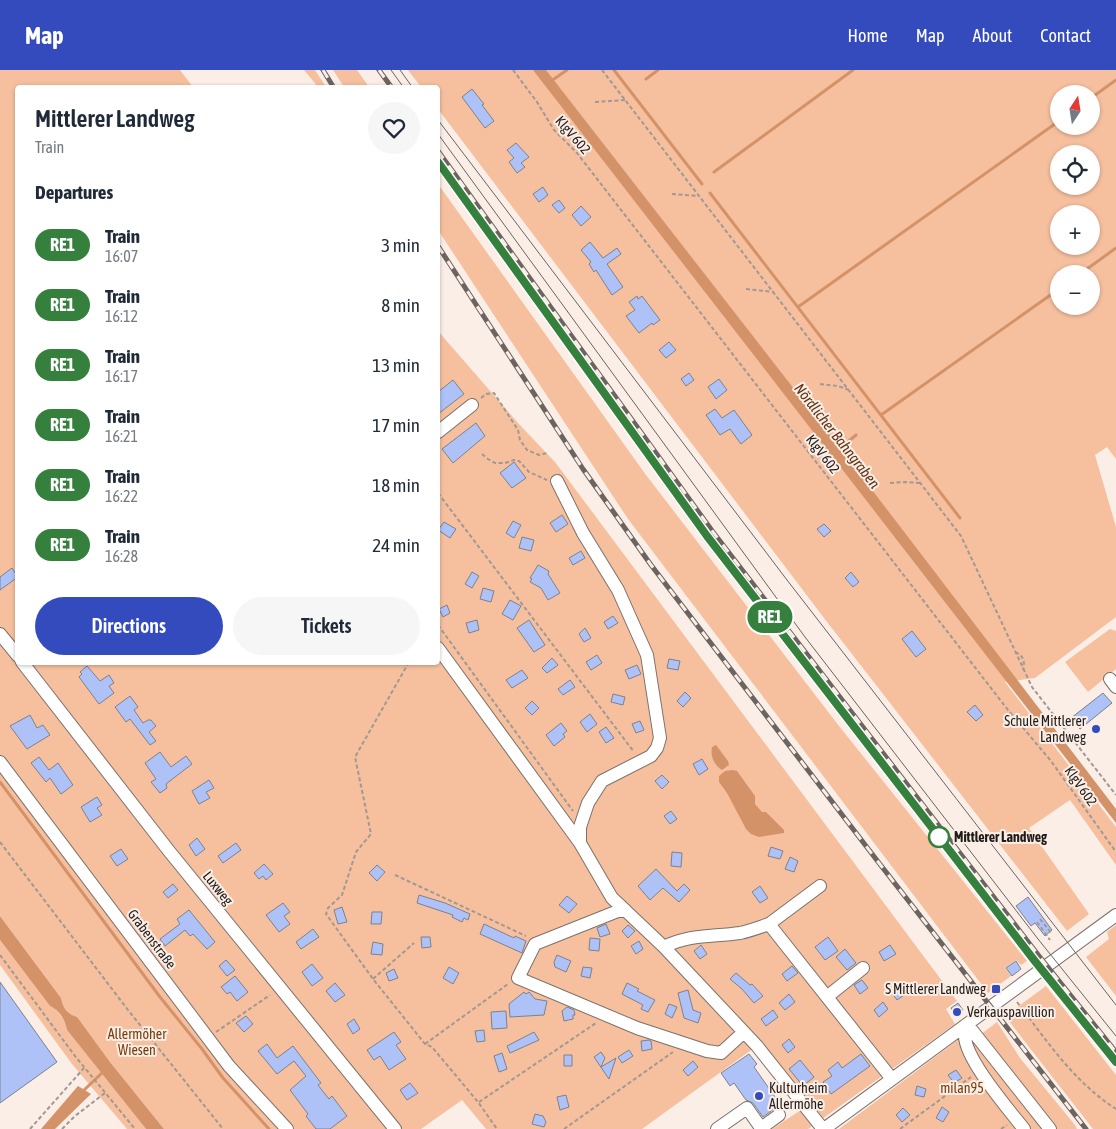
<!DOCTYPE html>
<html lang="en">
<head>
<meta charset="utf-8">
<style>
  :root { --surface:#fff; --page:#f6f6f7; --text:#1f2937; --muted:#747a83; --accent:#334bbc }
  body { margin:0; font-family:"Asap Condensed",sans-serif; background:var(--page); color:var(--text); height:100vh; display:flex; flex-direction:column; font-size:19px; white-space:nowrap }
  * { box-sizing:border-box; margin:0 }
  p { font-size:16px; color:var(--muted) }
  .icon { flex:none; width:28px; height:28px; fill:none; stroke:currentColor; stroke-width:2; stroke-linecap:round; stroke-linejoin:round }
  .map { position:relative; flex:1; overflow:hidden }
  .details { position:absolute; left:15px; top:15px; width:425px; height:580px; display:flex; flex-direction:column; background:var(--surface); border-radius:5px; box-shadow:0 1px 4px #0004 }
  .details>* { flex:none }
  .badge { padding:0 10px; border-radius:16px; font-size:18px; line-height:32px }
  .needle { width:32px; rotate:12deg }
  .controls { position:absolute; left:1050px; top:15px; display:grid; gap:10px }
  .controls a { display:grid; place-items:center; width:50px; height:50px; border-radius:50%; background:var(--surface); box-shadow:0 1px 4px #0004; font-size:25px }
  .map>.badge { position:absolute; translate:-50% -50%; box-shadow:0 0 0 2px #fff }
  h2 { padding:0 20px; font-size:19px; line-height:45px }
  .round { display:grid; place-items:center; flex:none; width:52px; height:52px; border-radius:26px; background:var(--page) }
  .summary { display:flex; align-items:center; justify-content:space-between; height:85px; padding:0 20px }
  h1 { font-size:24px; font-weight:600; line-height:38px }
  .cta { display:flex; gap:10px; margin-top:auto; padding:10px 20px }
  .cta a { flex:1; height:58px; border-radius:30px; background:var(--accent); color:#fff; font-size:20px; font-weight:600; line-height:58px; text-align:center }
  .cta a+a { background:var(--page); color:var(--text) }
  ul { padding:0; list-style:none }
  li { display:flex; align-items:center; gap:15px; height:60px; padding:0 20px }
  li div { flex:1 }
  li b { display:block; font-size:19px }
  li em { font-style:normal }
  li .badge { min-width:55px; font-weight:700; text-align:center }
  header { display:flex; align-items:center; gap:30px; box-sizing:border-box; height:70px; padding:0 25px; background:var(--accent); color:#fff }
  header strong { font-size:24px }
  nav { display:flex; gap:28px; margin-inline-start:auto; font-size:18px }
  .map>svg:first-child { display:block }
  .green { fill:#f6c09f; fill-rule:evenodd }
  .water { fill:#d49268 }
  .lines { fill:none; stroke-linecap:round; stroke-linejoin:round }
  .stream { stroke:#d49268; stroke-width:3 }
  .building { fill:#aec2f7; stroke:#7d818b }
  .minor-casing { stroke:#7b716a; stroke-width:14 }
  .path { stroke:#a19892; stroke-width:2; stroke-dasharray:4 2.5; stroke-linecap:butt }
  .minor { stroke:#fff; stroke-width:12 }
  .tram { stroke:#6b6460; stroke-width:1 }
  .rail-casing { stroke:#6b6460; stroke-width:5 }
  .rail { stroke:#faeee7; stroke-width:3; stroke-dasharray:9; stroke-linecap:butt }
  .line-casing { stroke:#fff; stroke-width:11 }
  .line { stroke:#36803d; stroke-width:8 }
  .poi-dot { fill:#334bbc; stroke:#faeee7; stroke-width:2 }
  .stop-dot { fill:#fff; stroke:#36803d; stroke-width:2.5 }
  .labels { text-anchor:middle; stroke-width:4; stroke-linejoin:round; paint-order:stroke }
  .street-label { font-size:14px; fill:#1f1b18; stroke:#faeee7 }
  .poi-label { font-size:14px; fill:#1f1b18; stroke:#faeee7; text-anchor:end }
  .stop-label { font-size:14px; font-weight:bold; fill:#1f1b18; stroke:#faeee7; text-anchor:start }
  .park-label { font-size:14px; fill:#783b08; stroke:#faeee7 }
  .water-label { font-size:15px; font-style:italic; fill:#5f3313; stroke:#faeee7 }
</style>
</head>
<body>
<header>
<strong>Map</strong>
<nav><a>Home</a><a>Map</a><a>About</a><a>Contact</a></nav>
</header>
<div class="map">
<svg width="1116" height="1059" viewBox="0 0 1116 1059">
  <rect width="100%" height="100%" fill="#faeee7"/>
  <path class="green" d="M0,0H180L193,17L18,18V592H438V261L518,353L555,392L957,931L946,939L955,954L808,1059H772L801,1040L754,978L642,1059H486L462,1030L421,1059H164L110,992L77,948C67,944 63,938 61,928L0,846Z
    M304,0H315L326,17H318Z
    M333,0H357L369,17H344Z
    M408,0H1116V389L1107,377L1095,385L1116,457V547L1035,608L1005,612L1116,757V795L1070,730L1029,758L1089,844L1067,861L824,548L438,39V18L421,17ZM1059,24H1091V56H1059ZM1059,84H1091V116H1059ZM1059,144H1091V176H1059ZM1059,204H1091V236H1059Z
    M438,114L646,405L839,656L1027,891L1021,895L1016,890L1005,898L1011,906L988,923L628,449L438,160Z
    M1110,559L1116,561V599L1088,622L1065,592Z
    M1116,855V926L1086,887L1109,869L1107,862Z
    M0,870L50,936C61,942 64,949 67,960L146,1059H127L72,994L0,895Z
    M1046,916L1116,1005V1059H1093L1005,946Z
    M997,952L1020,988L1075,1055L1077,1059H1054L980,965Z
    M959,969H974L1044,1059H839Z"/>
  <path class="water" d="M533,0H546L840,378L1116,739V753Z
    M716,675L728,691L729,695L722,700C714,695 710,686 712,677Z
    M732,700L737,701L755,726V734L762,742H766L784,760V763L759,767L751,764L746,759L727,723L719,712V706L725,701Z
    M0,846L61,928C63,938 67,944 77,947L110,992L164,1059H146L67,960C64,948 61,942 50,936L0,870Z
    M78,1016L91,1024L55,1059H41Z"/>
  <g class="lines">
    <path class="stream" d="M614,0L702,114
      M646,9L658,0
      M551,11L567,0
      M1091,28L1116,10
      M714,102L853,0
      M710,123L960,448
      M1080,204L1116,178
      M798,237L1059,51
      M881,345L1059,219
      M838,380L856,365
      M0,712L160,927L202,979L223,1008L269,1059
      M82,1022L104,1001"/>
  </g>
  <path class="building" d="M472,19L484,34L482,35L494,51L485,58L462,27Z
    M516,73L529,87L521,93L525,97L517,103L509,92L514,88L507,80Z
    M543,117L548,125L539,132L533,124Z
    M559,130L565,138L559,143L552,135Z
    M581,136L591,147L581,156L572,145Z
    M590,172L603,188L617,178L621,184L607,194L623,217L612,225L596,200L594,202L589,194L591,192L581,180Z
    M637,226L638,229L642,226L660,250L653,255L652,253L639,263L626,246L635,240L629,232Z
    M669,272L676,280L666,288L659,280Z
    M689,303L694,310L686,316L681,309Z
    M719,309L727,320L716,329L708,317Z
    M453,310L464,324L438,344V322Z
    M715,339L722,348L734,340L752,365L741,374L730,359L720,365L706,345Z
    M476,353L485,366L453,393L442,379Z
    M514,392L526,408L512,418L500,403Z
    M562,445L568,454L556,462L550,453Z
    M513,451L521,455L514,468L506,463Z
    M444,452L456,459L450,468L438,460Z
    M824,454L831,461L824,467L817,459Z
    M522,467L534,470L531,481L519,478Z
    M581,481L585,488L573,495L569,488Z
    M538,495L549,501L548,504L560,523L548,530L541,518L530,512L532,509L530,508Z
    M12,498L18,507L0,520V507Z
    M472,502L479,506L472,518L465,514Z
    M851,502L859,512L853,517L845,508Z
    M483,518L494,521L491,532L480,529Z
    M510,530L521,536L513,550L502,544Z
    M447,535L450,543L443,547L439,539Z
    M613,546L618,553L608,559L604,552Z
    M477,550L479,560L469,563L466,553Z
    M529,550L545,575L534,582L517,558Z
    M585,558L591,568L584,572L579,564Z
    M912,561L926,579L916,587L902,569Z
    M597,585L602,593L591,600L586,592Z
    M552,588L558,595L547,603L542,598Z
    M669,589L680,591L678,600L667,598Z
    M637,595L641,604L629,609L625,600Z
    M87,596L100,611L109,605L114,613L109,616L114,623L99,634L79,607L82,604L80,602Z
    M522,600L528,608L512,618L506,610Z
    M570,610L575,617L563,625L558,619Z
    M685,622L691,628L683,637L677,631Z
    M1103,623L1112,633L1080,659L1071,648Z
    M613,624L625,627L623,635L611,632Z
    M130,626L138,637L134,640L143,653L148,650H151L156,656L149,662L156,671L150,675L130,649L126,652L115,637Z
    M532,631L539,638L532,645L525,638Z
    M975,635L983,645L976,651L967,642Z
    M590,644L597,654L587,662L580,652Z
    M30,645L37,658L43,655L50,665L27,679L10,656Z
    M640,651L644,660L636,663L632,654Z
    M561,653L567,661L563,664L565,667L554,676L546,665Z
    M606,657L614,668L606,673L599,662Z
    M160,682L171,697L186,686L192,694L166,714L167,718L160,723L151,712L156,709L145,693Z
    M39,687L49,700L58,693L73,715L61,724L50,708L46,712L31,693Z
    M702,689L708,699L699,705L693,694Z
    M662,705L669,712L662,719L655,711Z
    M209,710L214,718L206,722L210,728L199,734L192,721Z
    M97,727L102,735L97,738L102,745L90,752L81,737Z
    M671,741L677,749L670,754L664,746Z
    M197,768L205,779L196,786L189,775Z
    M236,773L241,780L223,793L218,786Z
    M771,777L783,781L780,789L768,786Z
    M121,779L128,789L117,796L110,786Z
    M672,782L682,783L681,797L671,796Z
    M790,787L798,791L794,802L785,799Z
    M264,794L273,804L266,810L263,806L259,809L254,803Z
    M377,795L385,802L377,811L369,803Z
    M656,799L677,821L684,814L690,820L679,832L663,818L650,830L638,816Z
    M173,814L178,820L168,828L163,822Z
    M760,816L768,828L760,833L752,822Z
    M419,825L445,833L470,844L468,850L464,848L462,852L452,847L453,845L417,833Z
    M567,826L577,834L569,843L559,835Z
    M1028,827L1052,860L1045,866L1035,853L1031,856L1016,836Z
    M283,833L290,842L284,846L290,854L279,862L266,845Z
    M342,837L347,852L338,854L334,840Z
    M189,840L215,872L207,879L193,864L190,866L185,860L165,876L160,869L180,854L177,849Z
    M372,842H382L381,854H371Z
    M484,854L514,868L515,866L526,871L522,883L480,864Z
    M606,854L610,864L600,867L597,858Z
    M628,855L635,861L628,868L622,861Z
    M313,859L319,867L301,879L296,872Z
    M421,867H430L431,877L422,878Z
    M828,867L838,881L825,890L815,877Z
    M590,868L600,869L599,881L589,880Z
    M639,871L643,879L636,884L631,876Z
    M373,872L383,874L382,885L371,884Z
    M701,875L707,884L700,889L694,881Z
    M890,875L896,884L884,891L879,882Z
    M845,879L856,893L847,900L836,887Z
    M557,885L571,891L566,902L555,897L554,892Z
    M226,890L235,900L227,906L219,896Z
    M1016,891L1021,899L1012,906L1006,898Z
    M312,894L323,908L312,916L302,902Z
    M792,896L798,903L787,911L782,904Z
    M449,897L459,903L453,914L443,908Z
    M583,897L592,898L590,908L581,906Z
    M394,899L398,908L389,911L386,903Z
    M736,903L750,915L752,914L763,926L754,933L742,919L730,909Z
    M235,906L248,922L237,931L230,922L227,924L221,917Z
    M862,910L868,918L860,924L854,915Z
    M0,912L57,992L0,1033Z
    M335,913L345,925L335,932L326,921Z
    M627,913L639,919L637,921L655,930L648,942L641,939L643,935L622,924Z
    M901,916L907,923L897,930L892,923Z
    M688,920L693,940L701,943L698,953L684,948L678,923Z
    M524,922L526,924L529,922L535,929L547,931L544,945L510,947L509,934Z
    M789,924L795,932L785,940L779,933Z
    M883,932L888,939L879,947L874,940Z
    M958,933L963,940L956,946L951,938Z
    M669,934L677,937L672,948L665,944Z
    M567,937L574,940L575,945H573V949L564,951L562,941Z
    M773,940L778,947L766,956L761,949Z
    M506,941L507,958L492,959L491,942Z
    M246,946L253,954L244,962L236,953Z
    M354,949L360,959L353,964L347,954Z
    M484,960L485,971L477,972L475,961Z
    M394,962L401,972L396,975L406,989L389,1000L380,986L374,990L367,980Z
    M534,962L539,970L510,983L507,976Z
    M789,969L795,977L788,983L782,975Z
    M649,970L651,971L652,979L642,981L641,971Z
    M267,974L277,988L293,976L321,1013L318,1015L329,1029L332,1026L347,1046L330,1059H316L306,1046L308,1044L290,1020L306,1006L294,991L277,1004L258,981Z
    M629,980L633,986L622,993L618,987Z
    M601,982L605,988L601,997L616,988L609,1009L594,987Z
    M502,983L507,999L499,1002L494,986Z
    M749,984L757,994L754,997L782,1037L775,1038L763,1047L753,1033L746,1030L734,1013L730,1016L721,1003Z
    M861,984L870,996L831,1024L823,1012L832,1006L828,1000L838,992L842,998Z
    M564,985H572V996H564Z
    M800,990L814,1007L803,1016L789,999Z
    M693,991L698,997L688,1006L683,1000Z
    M956,1000L962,1008L954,1013L948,1005Z
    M410,1013L418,1023L407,1030L400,1020Z
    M917,1016L926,1019L924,1027L915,1025Z
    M566,1025L569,1037L560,1040L557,1027Z
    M942,1037L949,1042L943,1052L936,1048Z
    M903,1038L910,1045L902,1052L896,1045Z
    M535,1044L543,1046L546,1052L544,1057L532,1054Z"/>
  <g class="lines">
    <defs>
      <path id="minor" d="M438,362L472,335
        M557,411L583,463L618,520L647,585L660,668L657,678L651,686L602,711L588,733L580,757V773L612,828L626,841
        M0,564L18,586
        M438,578L580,773
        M22,592L169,781L395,1059
        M1110,609L1116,617
        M0,692L229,996L287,1059
        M769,854L820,816
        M664,877C690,864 712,867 740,863C750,861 760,857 769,854L892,1009
        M828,926L863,898
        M967,954L1050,1059
        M967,954C967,958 965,962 965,966C965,989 1009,1040 1024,1059
        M744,962L721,983L707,981L637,958L518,908L535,874L618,841H626L664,877L757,976L823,1059
        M717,1059L747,1038L761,1058
        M762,1059L761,1058L779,1045
        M824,1059L1116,845"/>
    </defs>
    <use href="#minor" class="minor-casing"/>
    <path class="path" d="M513,0L537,32L554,60L577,83L1008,640L1051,691L1116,782
      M602,0L961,466L1032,617L1116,725
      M595,32L625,30
      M672,124L699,126
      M746,219L774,222
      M820,314L838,316L849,320
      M481,328L486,324L494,323L518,360L520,370L527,380L539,385L547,383
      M482,384L488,389L495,393H505L514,390L519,391L529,402L547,410
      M890,413L905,412L920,413
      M438,423L634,682
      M438,555L573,741
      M1015,582C1024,586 1025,591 1023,600
      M409,592L355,687L371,764L356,782L342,825L328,838L326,844L373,909L425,974L432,977L478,1032L497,1059
      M0,772L128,940L223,1059
      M395,805L526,866
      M1040,849L1052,864
      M1037,852L1050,870
      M0,885L75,986L135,1059
      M373,909L414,873
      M1017,932C1047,971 1074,1012 1116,1039
      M216,962L270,925
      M425,974L508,914
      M479,1032L596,953
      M30,1059L84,998
      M62,1059L75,1046L105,1023
      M564,1059L673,982
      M900,1059L971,1007
      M1001,1059L1007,1055"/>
    <use href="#minor" class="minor"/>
    <path class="tram" d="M391,0L404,18
      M400,0L413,18
      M438,50L787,510L1116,935
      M438,64L805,567L1038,869L1116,966"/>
    <defs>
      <path id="rail" d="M323,0L334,18
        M379,0L392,18
        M438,81L713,462L1039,886L1116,982
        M438,176L583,399L651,495L879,793L1086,1059
        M1104,977L1116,992"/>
    </defs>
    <use href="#rail" class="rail-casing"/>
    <use href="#rail" class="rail"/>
  </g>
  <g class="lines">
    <defs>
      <path id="line" d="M438,92L707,466L1034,890L1116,992"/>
    </defs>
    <use href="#line" class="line-casing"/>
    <use href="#line" class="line"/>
  </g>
  <g class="poi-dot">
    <circle cx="1096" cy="659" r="5"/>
    <rect x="991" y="914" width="10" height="10" rx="2.5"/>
    <circle cx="957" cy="942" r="5"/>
    <circle cx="759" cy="1026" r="5"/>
  </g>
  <circle class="stop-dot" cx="939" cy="767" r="10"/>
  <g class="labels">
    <g class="street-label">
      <text transform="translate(573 65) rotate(49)" y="5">KlgV 602</text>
      <text transform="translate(823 384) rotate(52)" y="5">KlgV 602</text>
      <text transform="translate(1081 716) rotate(55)" y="5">KlgV 602</text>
      <text transform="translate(218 818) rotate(51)" y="5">Luxweg</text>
      <text transform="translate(152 869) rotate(53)" y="5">Grabenstraße</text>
    </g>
    <g class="poi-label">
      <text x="1086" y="656">Schule Mittlerer<tspan x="1086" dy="16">Landweg</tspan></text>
      <text x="986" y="924">S Mittlerer Landweg</text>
      <text x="967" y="947" text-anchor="start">Verkauspavillion</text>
      <text x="769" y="1023" text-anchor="start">Kulturheim<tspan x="769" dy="16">Allermöhe</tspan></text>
    </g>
    <g class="stop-label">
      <text x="954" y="772">Mittlerer Landweg</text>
    </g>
    <g class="park-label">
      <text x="137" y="969">Allermöher<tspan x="137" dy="16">Wiesen</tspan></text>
      <text x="962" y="1023">milan95</text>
    </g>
    <g class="water-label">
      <text transform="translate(837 366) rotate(52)" y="5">Nördlicher Bahngraben</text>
    </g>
  </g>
</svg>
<div class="controls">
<a><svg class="needle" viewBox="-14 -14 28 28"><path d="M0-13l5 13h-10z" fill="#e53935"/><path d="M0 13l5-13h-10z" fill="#747a83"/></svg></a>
<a><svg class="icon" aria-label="locate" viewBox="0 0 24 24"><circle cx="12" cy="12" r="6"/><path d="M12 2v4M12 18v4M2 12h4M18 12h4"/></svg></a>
<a>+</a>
<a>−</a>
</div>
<b class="badge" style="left:770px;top:547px;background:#36803d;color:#fff">RE1</b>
<section class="details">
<div class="summary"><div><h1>Mittlerer Landweg</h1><p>Train</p></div><a class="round"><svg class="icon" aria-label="heart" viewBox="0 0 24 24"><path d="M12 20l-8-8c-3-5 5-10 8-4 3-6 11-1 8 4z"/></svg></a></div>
<h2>Departures</h2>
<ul>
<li><span class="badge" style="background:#36803d;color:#fff">RE1</span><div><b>Train</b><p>16:07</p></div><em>3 min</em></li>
<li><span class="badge" style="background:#36803d;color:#fff">RE1</span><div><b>Train</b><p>16:12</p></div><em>8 min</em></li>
<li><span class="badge" style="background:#36803d;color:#fff">RE1</span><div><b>Train</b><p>16:17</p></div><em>13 min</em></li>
<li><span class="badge" style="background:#36803d;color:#fff">RE1</span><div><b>Train</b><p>16:21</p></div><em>17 min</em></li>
<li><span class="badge" style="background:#36803d;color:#fff">RE1</span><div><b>Train</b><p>16:22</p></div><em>18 min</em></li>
<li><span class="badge" style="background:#36803d;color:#fff">RE1</span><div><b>Train</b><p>16:28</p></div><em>24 min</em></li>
</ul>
<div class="cta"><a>Directions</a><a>Tickets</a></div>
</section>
</div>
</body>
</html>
